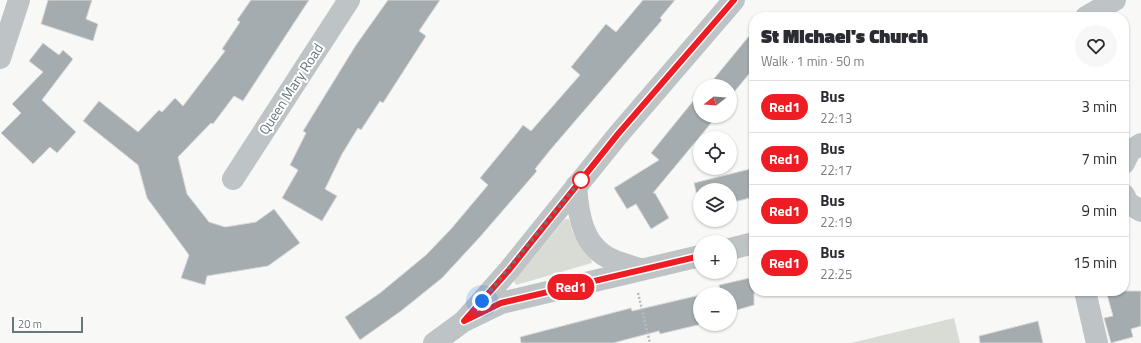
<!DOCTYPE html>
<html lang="en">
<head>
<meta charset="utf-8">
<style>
  :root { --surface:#fff; --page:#f7f7f7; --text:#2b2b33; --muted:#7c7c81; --line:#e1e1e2 }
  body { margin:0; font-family:"Titillium Web",sans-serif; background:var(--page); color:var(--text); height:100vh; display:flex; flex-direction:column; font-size:15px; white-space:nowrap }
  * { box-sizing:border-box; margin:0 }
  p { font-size:13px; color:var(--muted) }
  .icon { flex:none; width:22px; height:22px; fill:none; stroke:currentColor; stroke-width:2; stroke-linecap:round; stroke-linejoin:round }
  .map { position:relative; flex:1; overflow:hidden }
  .details { position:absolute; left:749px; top:12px; width:380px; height:284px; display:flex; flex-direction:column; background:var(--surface); border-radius:16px; box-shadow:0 1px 3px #0004 }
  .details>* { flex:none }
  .badge { padding:0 8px; border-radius:13px; font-size:14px; line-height:26px }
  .needle { width:26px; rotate:253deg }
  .controls { position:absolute; left:693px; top:79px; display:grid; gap:8px }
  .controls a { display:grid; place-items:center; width:44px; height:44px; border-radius:50%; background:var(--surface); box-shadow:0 1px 3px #0004; font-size:20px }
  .scale { position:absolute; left:12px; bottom:10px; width:71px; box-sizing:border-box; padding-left:4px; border:2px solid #66777d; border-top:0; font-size:11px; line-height:14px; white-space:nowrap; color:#66777d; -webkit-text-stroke:3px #fff; paint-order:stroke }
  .you { position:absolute; width:20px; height:20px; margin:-10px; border:3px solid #fff; border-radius:50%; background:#1a73e8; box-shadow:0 0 0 6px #1a73e833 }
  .map>.badge { position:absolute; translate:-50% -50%; box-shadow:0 0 0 2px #fff }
  .round { display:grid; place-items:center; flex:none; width:42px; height:42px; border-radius:21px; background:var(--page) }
  .headline { display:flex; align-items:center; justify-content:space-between; height:68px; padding:0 12px }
  h1 { font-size:19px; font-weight:800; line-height:30px }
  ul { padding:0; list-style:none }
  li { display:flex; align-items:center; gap:12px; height:52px; padding:0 12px; border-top:1px solid var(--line) }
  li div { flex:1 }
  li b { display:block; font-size:15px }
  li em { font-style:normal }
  li .badge { min-width:44px; font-weight:700; text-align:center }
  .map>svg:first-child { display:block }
  .green { fill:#d9dcd5 }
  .building { fill:#a4acb0; stroke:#dad9d8 }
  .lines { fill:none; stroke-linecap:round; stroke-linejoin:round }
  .path { stroke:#b8bcbe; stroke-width:2.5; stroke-dasharray:2 2; stroke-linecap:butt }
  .minor { stroke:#bec3c5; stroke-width:22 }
  .line-casing { stroke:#fff; stroke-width:9 }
  .line { stroke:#ee1d23; stroke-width:6 }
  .walk { stroke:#66777d; stroke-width:4; stroke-dasharray:0 7.2 }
  .stop-dot { fill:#fff; stroke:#ee1d23; stroke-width:2 }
  .labels { text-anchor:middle; stroke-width:4; stroke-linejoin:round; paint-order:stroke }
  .street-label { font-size:14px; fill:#66777d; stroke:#fff }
</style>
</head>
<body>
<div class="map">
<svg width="1141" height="343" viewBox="0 0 1141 343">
  <rect width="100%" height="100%" fill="#f8f8f6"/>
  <path class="green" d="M565,219H569L573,233L591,258L592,263L516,285L514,281Z
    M954,318L960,343H851Z"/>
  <path class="building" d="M48,0H92L86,19L98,24L93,41L41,24Z
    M251,0H309L243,101L234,96L213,124L211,123L178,157L187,194L209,222L225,227L256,222L274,209L300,243L268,266L207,276L205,285L181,278L189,255L147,198L138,165L83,121L99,101L138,132L159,110L162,112L175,98L183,106L225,51L222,49L240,22L237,20Z
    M388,0H440L419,31L426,36L383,103L380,101L361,130L358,128L342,154L325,189L337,196L322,221L282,198L298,170L290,165L306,133L303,131L356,45Z
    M643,0H675L660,18L662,20L551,149L535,169L537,171L479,238L442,278L401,311L360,340L345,317L380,293L426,255L451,229L488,185L480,178L517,133L523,125L531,131L580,75L571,67L606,24L616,32Z
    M754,30V68L730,97V86H708Z
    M43,43L59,55L63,50L73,59L42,100L76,132L57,153L50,147L33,164L1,133L21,113L12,104L43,72L29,61Z
    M698,95L700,96V116H717L653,193H655L669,218L651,229L636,204L627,209L614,188L659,160L651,153Z
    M750,169L754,183V197L730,203V190H700V209L694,183Z
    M754,277V305L730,312V294H721L719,285Z
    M1106,291H1141V326L1131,329L1133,337L1111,343L1104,318L1113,316Z
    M700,295V324H702L660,334L659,331L613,343H521L520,337L631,308L632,311Z
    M1038,321L1043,343H980L979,336Z"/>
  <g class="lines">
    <path class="path" d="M638,293L650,343"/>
    <path class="minor" d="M1086,17L1115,0
      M0,58L19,0
      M1124,163L1130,151L1141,144
      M233,179L349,0
      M576,186C578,215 583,248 613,260C622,264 631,266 640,269
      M1124,195L1128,203L1141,211
      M730,249L754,243
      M1085,291L1097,343
      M464,321L509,270L618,135L734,0
      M434,343L464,321L501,303L700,256"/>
  </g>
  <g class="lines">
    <defs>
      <path id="line" d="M700,256L501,303L464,321L509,270L618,134L734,0"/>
    </defs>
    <use href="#line" class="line-casing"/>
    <use href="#line" class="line"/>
    <path class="walk" d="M482,301L584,176L581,180"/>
  </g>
  <circle class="stop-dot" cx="581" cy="180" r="8"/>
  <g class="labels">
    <g class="street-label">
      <text transform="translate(291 89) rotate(-57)" y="5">Queen Mary Road</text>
    </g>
  </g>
</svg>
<div class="controls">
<a><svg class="needle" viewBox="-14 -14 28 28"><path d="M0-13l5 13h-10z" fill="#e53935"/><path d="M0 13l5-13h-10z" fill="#7c7c81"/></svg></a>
<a><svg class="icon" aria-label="locate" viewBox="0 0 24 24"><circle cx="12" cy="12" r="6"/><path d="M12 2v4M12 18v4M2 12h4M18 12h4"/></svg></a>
<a><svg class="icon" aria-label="layers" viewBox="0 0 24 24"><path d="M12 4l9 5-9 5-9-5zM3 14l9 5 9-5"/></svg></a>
<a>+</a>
<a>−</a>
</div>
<div class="scale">20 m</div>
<div class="you" style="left:482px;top:301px"></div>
<b class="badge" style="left:571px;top:287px;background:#ee1d23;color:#fff">Red1</b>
<section class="details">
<div class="headline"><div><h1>St Michael's Church</h1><p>Walk · 1 min · 50 m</p></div><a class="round"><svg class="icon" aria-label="heart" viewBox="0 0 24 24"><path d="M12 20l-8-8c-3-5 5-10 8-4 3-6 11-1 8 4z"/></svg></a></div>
<ul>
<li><span class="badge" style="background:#ee1d23;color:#fff">Red1</span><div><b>Bus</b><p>22:13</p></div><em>3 min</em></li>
<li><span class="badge" style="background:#ee1d23;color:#fff">Red1</span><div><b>Bus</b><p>22:17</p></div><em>7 min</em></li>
<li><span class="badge" style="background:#ee1d23;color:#fff">Red1</span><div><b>Bus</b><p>22:19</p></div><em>9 min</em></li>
<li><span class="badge" style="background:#ee1d23;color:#fff">Red1</span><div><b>Bus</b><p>22:25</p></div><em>15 min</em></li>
</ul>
</section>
</div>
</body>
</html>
